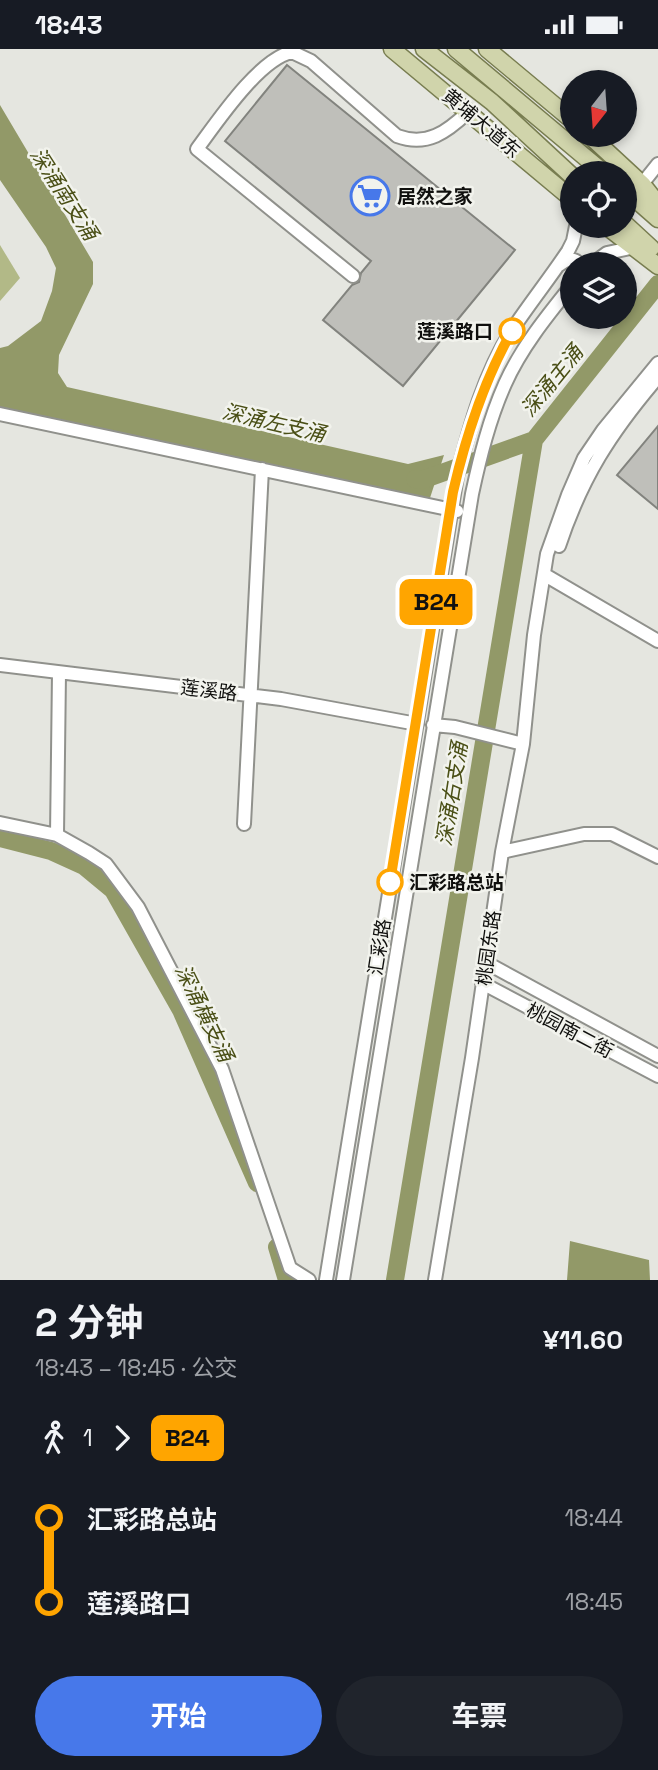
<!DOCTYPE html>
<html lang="zh">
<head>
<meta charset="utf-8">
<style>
  :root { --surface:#171b24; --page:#20242c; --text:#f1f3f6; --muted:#9ea1a6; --accent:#4778ea }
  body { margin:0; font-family:"Space Grotesk","Noto Sans SC",sans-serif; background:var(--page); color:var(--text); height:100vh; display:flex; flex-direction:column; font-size:26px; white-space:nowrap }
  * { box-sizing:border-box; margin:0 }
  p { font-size:23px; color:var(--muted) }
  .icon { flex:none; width:38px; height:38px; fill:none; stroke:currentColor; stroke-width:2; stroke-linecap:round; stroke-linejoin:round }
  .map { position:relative; height:1231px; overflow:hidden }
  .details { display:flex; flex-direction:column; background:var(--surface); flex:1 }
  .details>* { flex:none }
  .badge { padding:0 14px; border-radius:10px; font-size:24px; line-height:46px }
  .needle { width:46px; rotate:197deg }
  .tools { position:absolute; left:560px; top:21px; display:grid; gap:14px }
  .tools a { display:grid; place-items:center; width:77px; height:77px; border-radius:50%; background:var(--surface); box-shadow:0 4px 10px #0003; font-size:35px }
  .map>.badge { position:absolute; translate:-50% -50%; box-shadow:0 0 0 4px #fff }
  .legs { display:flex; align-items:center; gap:10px; height:77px; padding:0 35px; font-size:23px }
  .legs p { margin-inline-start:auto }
  .head { display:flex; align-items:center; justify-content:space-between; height:119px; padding:0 35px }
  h1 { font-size:38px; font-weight:700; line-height:52px }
  .button { display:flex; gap:14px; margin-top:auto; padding:14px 35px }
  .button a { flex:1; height:80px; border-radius:42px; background:var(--accent); color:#fff; font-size:28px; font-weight:700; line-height:80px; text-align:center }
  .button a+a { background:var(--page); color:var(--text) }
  ul { padding:0 35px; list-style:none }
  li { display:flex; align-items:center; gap:24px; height:84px; font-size:26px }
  li i { display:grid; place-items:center; width:10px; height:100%; margin:0 9px; background:currentColor }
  li i::after { content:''; width:18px; height:18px; margin:-9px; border:5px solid; border-radius:50%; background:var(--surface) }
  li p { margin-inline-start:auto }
  li:first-child i { background:linear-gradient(#0000 50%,currentColor 0) }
  li:last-child i { background:linear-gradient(currentColor 50%,#0000 0) }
  .status { display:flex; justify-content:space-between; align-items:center; height:49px; padding:0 35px; background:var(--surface); direction:ltr }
  .status svg { height:19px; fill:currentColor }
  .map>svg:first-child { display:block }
  .forest { fill:#b2b987 }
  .water { fill:#929968 }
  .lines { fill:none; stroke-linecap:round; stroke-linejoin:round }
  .river { stroke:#929968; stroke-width:18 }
  .building { fill:#bfbfba; stroke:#82837e; stroke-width:2 }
  .minor-casing { stroke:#90918c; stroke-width:16 }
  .major-casing { stroke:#787d50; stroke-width:19 }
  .minor { stroke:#fff; stroke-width:12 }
  .major { stroke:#d0d4ab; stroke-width:16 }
  .line-1-casing { stroke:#fff; stroke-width:16 }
  .line-1 { stroke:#ffa500; stroke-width:10 }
  .stop-1-dot { fill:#fff; stroke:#ffa500; stroke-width:3.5 }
  .labels { text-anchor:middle; stroke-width:5; stroke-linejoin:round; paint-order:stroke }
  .street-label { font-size:19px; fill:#10100e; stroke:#f2f3ed }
  .poi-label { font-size:19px; font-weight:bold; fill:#10100e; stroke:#f2f3ed; text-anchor:start }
  .stop-label { font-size:19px; font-weight:bold; fill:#10100e; stroke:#f2f3ed; text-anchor:end }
  .water-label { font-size:21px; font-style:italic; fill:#4a4f16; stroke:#f2f3ed }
</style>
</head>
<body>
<div class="status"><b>18:43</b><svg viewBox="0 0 49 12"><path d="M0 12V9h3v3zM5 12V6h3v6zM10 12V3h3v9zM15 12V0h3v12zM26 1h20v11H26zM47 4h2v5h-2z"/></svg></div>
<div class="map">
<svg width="658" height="1231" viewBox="0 0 658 1231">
  <rect width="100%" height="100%" fill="#e5e6e0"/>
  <path class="forest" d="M0,196L20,229L0,252Z"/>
  <path class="water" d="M0,56L93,213V235L59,306L58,324L67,338L408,415L444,406L429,452L0,360V299L8,297L41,272L52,242L56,219L46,198L0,131Z
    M570,1192L649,1211L650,1231H567Z"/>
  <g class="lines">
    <path class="river" d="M415,430L422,431L534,391
      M0,789L51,802L84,817L113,841L181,961L257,1134
      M277,1198L287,1231
      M395,1231L534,391L658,235"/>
  </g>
  <path class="building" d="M287,16L515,201L403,337L323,271L352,236L359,233L361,224L371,212L225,92Z
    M658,377V460L617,426Z"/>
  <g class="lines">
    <defs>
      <path id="minor" d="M642,135L658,115
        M592,215L607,204L635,198
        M559,216C566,211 573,207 579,215
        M353,227L197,100C217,73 259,10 292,3L311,12L397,87C427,98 447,83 468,63
        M0,365L457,462
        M559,497C582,428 611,383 658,328
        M545,526L658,592
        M0,616L281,650L417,675
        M433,676L455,678L523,695
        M0,774L57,786L89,804L106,815L138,858L222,1020L290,1219L309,1231
        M244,775L262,420
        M57,786L59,624
        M502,803L584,785H612L658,808
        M485,913L658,1007
        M482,934L658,1027
        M326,1231L457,427C470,377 484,325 512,281C530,254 550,229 568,202L573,192L576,177
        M343,1231L472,445C480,408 489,371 505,335C521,299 547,267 572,236
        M435,1231L472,1009L502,803L523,695L534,586L547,505L568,446L584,409L603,381L658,314"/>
      <path id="major" d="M392,0L572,150
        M424,0L492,53L572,127
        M456,0L604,124
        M487,0L572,71
        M589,86L642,135L658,155
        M625,141L658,170
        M625,175L651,199
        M606,177L658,217"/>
    </defs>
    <use href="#minor" class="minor-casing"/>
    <use href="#major" class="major-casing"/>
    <use href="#minor" class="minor"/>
    <use href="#major" class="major"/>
  </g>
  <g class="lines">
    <defs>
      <path id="line-1" d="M390,833L453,443C466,387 483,333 512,282"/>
    </defs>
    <use href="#line-1" class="line-1-casing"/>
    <use href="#line-1" class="line-1"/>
  </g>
  <defs>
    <symbol id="supermarket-ring" viewBox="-11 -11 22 22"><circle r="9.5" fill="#f2f3ed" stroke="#4778ea" stroke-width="1.5"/><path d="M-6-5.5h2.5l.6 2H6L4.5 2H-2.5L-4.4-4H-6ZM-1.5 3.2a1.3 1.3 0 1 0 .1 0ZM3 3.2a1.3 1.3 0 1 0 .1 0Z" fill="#4778ea"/></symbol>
  </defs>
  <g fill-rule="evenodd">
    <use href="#supermarket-ring" x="348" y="125" width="44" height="44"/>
  </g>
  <g class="stop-1-dot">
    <circle cx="512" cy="282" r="12"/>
    <circle cx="390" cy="833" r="12"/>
  </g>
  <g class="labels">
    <g class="street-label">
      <text transform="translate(482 74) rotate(40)" y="7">黄埔大道东</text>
      <text transform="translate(209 641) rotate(7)" y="7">莲溪路</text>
      <text transform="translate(379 898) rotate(-81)" y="7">汇彩路</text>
      <text transform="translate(488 899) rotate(-82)" y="7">桃园东路</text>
      <text transform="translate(570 981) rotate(28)" y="7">桃园南二街</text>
    </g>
    <g class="poi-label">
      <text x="397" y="154">居然之家</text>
    </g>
    <g class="stop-label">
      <text x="493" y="289">莲溪路口</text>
      <text x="409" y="840" text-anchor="start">汇彩路总站</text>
    </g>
    <g class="water-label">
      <text transform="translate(64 145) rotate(57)" y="7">深涌南支涌</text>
      <text transform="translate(552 332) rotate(-51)" y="7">深涌主涌</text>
      <text transform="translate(274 374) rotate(13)" y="7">深涌左支涌</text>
      <text transform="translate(452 745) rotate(-81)" y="7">深涌右支涌</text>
      <text transform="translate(204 964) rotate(64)" y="7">深涌横支涌</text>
    </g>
  </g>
</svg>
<div class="tools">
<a><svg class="needle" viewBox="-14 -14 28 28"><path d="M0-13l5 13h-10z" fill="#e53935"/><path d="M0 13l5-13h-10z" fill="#9ea1a6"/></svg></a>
<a><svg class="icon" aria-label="locate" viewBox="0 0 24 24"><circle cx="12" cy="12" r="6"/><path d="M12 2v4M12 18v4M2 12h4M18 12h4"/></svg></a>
<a><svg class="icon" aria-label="layers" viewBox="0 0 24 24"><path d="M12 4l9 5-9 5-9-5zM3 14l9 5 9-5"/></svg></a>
</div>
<b class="badge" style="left:436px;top:553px;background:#ffa500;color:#111">B24</b>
</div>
<section class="details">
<div class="head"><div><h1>2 分钟</h1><p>18:43 – 18:45 · 公交</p></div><b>¥11.60</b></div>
<div class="legs"><svg class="icon" aria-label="walk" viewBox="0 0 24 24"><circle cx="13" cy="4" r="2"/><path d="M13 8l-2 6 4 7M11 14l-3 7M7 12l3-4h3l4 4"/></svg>1<svg class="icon" aria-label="forward" viewBox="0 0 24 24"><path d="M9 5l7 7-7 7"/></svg><b class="badge" style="background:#ffa500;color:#111">B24</b></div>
<ul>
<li><i style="color:#ffa500"></i><b>汇彩路总站</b><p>18:44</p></li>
<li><i style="color:#ffa500"></i><b>莲溪路口</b><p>18:45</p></li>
</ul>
<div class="button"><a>开始</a><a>车票</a></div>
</section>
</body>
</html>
